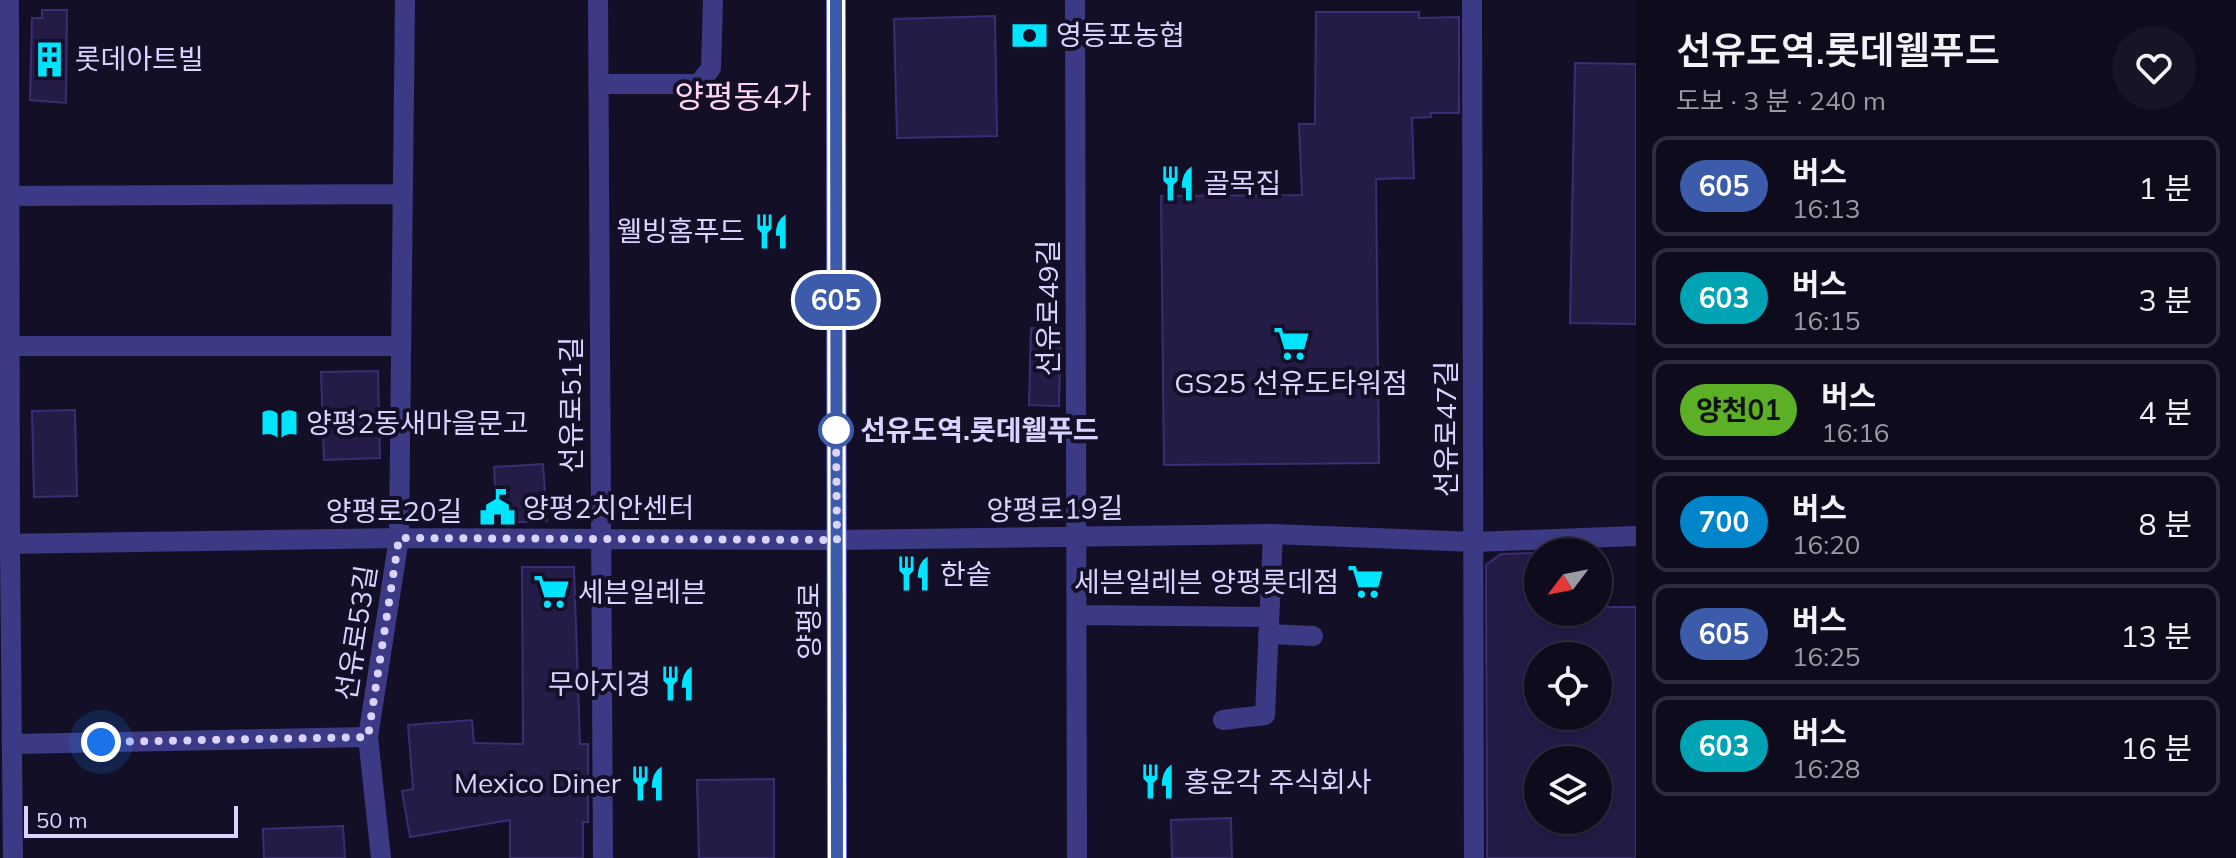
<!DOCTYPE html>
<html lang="ko">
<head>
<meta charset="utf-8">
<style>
  :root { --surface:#0e0b1c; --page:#171425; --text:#f1f3f6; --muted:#9b9ba3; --line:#2e2b3b }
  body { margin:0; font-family:Mulish,"Noto Sans KR",sans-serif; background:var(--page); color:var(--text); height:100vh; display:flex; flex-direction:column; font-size:30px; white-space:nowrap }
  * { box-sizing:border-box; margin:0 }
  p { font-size:26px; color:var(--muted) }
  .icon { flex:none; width:44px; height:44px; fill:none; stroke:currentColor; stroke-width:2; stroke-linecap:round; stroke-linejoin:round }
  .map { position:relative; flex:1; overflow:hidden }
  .details { display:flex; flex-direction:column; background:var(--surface); width:600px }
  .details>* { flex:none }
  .badge { padding:0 16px; border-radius:26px; font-size:28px; line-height:52px }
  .needle { width:52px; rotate:238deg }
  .controls { position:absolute; left:1524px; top:538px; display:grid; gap:16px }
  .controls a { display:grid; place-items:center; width:88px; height:88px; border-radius:50%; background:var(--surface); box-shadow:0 4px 12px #0003,0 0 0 2px var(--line); font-size:40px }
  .scale { position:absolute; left:24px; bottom:20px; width:214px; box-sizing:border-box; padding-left:8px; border:4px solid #d9d4ff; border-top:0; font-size:22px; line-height:28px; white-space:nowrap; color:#d9d4ff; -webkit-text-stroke:6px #130f26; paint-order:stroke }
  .you { position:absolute; width:40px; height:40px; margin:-20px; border:6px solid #fff; border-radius:50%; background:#1a73e8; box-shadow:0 0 0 12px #1a73e833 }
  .map>.badge { position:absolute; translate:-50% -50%; box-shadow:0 0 0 4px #fff }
  .round { display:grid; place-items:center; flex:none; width:84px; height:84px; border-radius:42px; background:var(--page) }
  .overview { display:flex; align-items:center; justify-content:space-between; height:136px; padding:0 40px }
  h1 { font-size:38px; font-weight:600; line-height:60px }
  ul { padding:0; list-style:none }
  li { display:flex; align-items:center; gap:24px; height:100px; margin:0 16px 12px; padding:0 24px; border:4px solid var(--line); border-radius:16px }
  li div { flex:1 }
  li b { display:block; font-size:30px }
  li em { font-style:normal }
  li .badge { min-width:88px; font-weight:700; text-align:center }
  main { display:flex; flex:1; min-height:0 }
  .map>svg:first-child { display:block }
  .building { fill:#241b47; stroke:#3b2d73; stroke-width:2; fill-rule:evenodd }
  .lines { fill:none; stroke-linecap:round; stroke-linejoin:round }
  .street { stroke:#3d3a85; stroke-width:20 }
  .secondary { stroke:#6f6bff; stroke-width:20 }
  .line-casing { stroke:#fff; stroke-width:18 }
  .line { stroke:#3d5bab; stroke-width:12 }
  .walk { stroke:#d9d4ff; stroke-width:8; stroke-dasharray:0 14.4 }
  .stop-dot { fill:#fff; stroke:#3d5bab; stroke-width:4 }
  .labels { text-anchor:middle; stroke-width:8; stroke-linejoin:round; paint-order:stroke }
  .poi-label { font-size:28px; fill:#d9d4ff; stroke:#130f26; text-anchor:start }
  .street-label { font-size:28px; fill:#d9d4ff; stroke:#130f26 }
  .stop-label { font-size:28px; font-weight:bold; fill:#d9d4ff; stroke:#130f26; text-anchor:start }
  .quarter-label { font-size:32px; fill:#ffd6f0; stroke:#130f26 }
</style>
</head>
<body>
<main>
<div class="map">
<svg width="1636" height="858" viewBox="0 0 1636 858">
  <rect width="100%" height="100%" fill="#130f26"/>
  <path class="building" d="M42,10H67L66,103L30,100L32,18H42Z
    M1316,12H1419V18L1459,17V113H1431V117L1412,118L1414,178L1376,179L1379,463L1164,465L1161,196L1302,195L1299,124H1315Z
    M995,16L997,136L897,138L894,19Z
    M1575,63L1636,64V324L1570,323Z
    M1031,328L1061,329L1059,406L1029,405Z
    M378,371L380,458L324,460L321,372Z
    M75,410L77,496L34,497L32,411Z
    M543,464L547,521L497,523L494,467Z
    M1535,553L1538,612H1598V607H1636V858H1487L1486,565L1501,554ZM1538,656H1598V716H1538ZM1538,760H1598V820H1538Z
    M522,567H574L580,744H588V822H583V858H510V820L410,837L402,791L413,789L408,725L472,720L474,743L523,744Z
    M774,779V858H699L697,780Z
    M1231,818L1232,858H1172L1171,820Z
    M343,826L345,858H264L263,829Z"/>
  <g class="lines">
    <path class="street" d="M9,0L10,545L13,858
      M598,0L603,858
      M1075,0L1077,858
      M1472,0L1474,858
      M598,84H699L711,68L713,0
      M9,196L402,194
      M10,346H400
      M0,544L399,538L837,540L1273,534L1475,542L1636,536
      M1077,615L1269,617
      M1268,634L1313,636
      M1223,720L1265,715L1273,534
      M13,744L368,737
      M381,858L368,737L399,538L405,0"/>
    <path class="secondary" d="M836,0L837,858"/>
  </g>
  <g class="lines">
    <defs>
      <path id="line" d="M836,0L837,858"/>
    </defs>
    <use href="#line" class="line-casing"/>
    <use href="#line" class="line"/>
    <path class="walk" d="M101,742L368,737L399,538L837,540L836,430"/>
  </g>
  <defs>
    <symbol id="bank-bare" viewBox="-9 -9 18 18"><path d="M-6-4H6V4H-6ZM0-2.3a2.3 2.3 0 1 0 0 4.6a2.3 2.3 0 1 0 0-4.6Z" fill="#00e5ff" stroke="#130f26" stroke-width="2.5" paint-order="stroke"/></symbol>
    <symbol id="building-bare" viewBox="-9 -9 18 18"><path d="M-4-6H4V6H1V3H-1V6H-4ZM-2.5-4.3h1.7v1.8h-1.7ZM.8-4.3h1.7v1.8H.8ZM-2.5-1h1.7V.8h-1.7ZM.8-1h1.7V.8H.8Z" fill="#00e5ff" stroke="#130f26" stroke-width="2.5" paint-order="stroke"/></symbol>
    <symbol id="restaurant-bare" viewBox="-9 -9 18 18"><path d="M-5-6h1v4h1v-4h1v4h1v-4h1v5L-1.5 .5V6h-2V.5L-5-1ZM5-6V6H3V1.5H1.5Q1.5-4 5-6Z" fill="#00e5ff" stroke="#130f26" stroke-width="2.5" paint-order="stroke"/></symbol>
    <symbol id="supermarket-bare" viewBox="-9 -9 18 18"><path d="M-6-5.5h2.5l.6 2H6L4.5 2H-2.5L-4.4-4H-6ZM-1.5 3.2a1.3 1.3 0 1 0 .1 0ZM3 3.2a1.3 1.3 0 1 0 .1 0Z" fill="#00e5ff" stroke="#130f26" stroke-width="2.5" paint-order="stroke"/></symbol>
    <symbol id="library-bare" viewBox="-9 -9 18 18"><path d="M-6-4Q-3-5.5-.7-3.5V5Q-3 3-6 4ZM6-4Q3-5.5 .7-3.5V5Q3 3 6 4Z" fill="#00e5ff" stroke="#130f26" stroke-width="2.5" paint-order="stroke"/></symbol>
    <symbol id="civic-bare" viewBox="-9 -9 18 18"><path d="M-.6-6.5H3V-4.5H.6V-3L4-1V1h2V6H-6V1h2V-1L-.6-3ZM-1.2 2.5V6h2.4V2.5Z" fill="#00e5ff" stroke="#130f26" stroke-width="2.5" paint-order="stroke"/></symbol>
  </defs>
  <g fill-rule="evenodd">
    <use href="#bank-bare" x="1004" y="10" width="51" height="51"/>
    <use href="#building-bare" x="24" y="34" width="51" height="51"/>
    <use href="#restaurant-bare" x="1152" y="158" width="51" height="51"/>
    <use href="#restaurant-bare" x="746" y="206" width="51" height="51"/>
    <use href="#supermarket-bare" x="1266" y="318" width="51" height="51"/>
    <use href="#library-bare" x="254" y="398" width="51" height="51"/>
    <use href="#civic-bare" x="472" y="482" width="51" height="51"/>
    <use href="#restaurant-bare" x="888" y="548" width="51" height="51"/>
    <use href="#supermarket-bare" x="1340" y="556" width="51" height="51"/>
    <use href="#supermarket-bare" x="526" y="566" width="51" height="51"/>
    <use href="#restaurant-bare" x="652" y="658" width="51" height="51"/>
    <use href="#restaurant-bare" x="1132" y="756" width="51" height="51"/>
    <use href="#restaurant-bare" x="622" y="758" width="51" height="51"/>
  </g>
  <circle class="stop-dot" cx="836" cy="430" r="16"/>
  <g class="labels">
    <g class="poi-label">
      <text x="1056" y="45">영등포농협</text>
      <text x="75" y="69">롯데아트빌</text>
      <text x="1204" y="193">골목집</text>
      <text x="745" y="241" text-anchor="end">웰빙홈푸드</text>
      <text x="1291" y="393" text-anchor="middle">GS25 선유도타워점</text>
      <text x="306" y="433">양평2동새마을문고</text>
      <text x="523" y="518">양평2치안센터</text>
      <text x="940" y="584">한솥</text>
      <text x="1339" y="592" text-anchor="end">세븐일레븐 양평롯데점</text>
      <text x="578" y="602">세븐일레븐</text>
      <text x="651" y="694" text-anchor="end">무아지경</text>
      <text x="1184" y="792">홍운각 주식회사</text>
      <text x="621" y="793" text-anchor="end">Mexico Diner</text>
    </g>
    <g class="street-label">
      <text transform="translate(1048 308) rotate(-90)" y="10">선유로49길</text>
      <text transform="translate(571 405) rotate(-90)" y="10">선유로51길</text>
      <text transform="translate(1446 429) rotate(-90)" y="10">선유로47길</text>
      <text transform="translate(1055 509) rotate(-1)" y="10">양평로19길</text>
      <text x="394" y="521">양평로20길</text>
      <text transform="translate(809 621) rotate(-90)" y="10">양평로</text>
      <text transform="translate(356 633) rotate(-81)" y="10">선유로53길</text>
    </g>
    <g class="stop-label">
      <text x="860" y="440">선유도역.롯데웰푸드</text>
    </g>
    <g class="quarter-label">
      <text x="743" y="108">양평동4가</text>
    </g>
  </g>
</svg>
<div class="controls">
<a><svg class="needle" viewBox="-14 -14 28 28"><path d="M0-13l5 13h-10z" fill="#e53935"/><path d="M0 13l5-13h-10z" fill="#9b9ba3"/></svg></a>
<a><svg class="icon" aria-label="locate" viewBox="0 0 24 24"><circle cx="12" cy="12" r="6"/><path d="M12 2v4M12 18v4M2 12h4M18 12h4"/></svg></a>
<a><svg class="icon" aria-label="layers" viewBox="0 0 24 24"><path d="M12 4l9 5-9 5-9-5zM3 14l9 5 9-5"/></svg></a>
</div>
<div class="scale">50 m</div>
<div class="you" style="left:101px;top:742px"></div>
<b class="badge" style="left:836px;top:300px;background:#3d5bab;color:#fff">605</b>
</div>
<section class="details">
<div class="overview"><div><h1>선유도역.롯데웰푸드</h1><p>도보 · 3 분 · 240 m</p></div><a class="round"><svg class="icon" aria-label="heart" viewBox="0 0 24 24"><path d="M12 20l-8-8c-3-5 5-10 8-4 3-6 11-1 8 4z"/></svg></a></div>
<ul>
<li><span class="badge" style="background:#3d5bab;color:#fff">605</span><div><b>버스</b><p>16:13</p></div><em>1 분</em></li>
<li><span class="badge" style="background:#00a3b4;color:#fff">603</span><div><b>버스</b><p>16:15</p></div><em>3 분</em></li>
<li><span class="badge" style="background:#5bb025;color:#111">양천01</span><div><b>버스</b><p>16:16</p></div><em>4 분</em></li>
<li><span class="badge" style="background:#0085ca;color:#fff">700</span><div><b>버스</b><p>16:20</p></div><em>8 분</em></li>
<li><span class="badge" style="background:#3d5bab;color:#fff">605</span><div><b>버스</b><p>16:25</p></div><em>13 분</em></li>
<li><span class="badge" style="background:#00a3b4;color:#fff">603</span><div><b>버스</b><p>16:28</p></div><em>16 분</em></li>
</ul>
</section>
</main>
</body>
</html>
